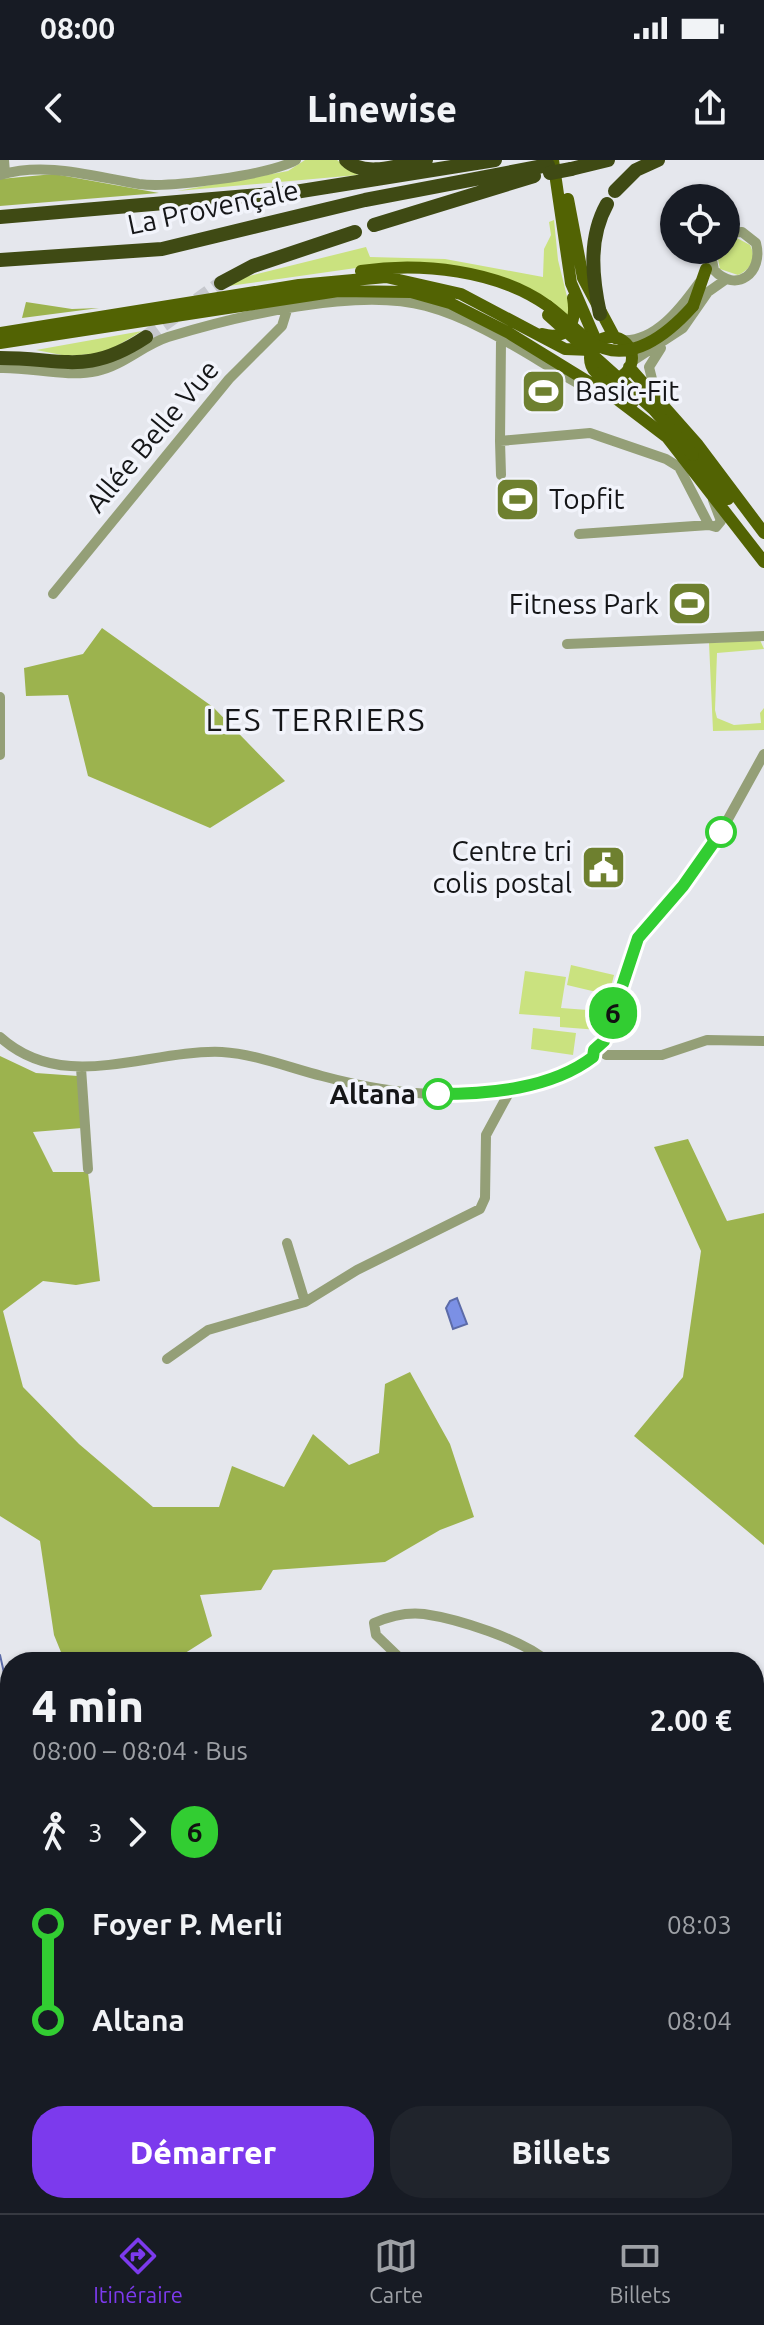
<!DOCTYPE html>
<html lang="fr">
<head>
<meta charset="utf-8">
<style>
  :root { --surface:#171b24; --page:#20242c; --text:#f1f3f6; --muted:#9ea1a6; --line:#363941; --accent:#7c3aed }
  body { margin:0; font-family:Ubuntu,sans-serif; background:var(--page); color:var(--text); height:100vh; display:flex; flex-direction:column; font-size:30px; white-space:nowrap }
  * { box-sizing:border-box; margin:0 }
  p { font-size:26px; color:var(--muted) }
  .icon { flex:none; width:44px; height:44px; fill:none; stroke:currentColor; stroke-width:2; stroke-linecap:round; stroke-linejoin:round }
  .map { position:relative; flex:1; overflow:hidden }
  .side { position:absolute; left:0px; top:1492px; width:764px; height:562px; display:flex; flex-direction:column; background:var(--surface); border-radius:32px 32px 0 0; box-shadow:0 2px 6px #0004 }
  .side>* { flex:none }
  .badge { padding:0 16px; border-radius:26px; font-size:28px; line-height:52px }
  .controls { position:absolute; left:660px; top:24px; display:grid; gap:16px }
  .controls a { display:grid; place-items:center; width:80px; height:80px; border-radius:50%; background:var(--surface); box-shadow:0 2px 6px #0004; font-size:40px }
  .map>.badge { position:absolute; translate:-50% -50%; box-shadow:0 0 0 4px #fff }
  .legs { display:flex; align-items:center; gap:12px; height:88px; padding:0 32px; font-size:26px }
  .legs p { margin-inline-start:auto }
  .headline { display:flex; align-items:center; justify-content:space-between; height:136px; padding:0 32px }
  h1 { font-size:44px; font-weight:800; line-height:60px }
  .cta { display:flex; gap:16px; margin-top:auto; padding:16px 32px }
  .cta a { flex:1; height:92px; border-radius:32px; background:var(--accent); color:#fff; font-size:32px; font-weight:800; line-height:92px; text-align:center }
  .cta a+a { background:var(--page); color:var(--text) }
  ul { padding:0 32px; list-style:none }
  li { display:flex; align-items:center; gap:28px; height:96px; font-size:30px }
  li i { display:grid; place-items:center; width:12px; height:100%; margin:0 10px; background:currentColor }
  li i::after { content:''; width:20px; height:20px; margin:-10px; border:6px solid; border-radius:50%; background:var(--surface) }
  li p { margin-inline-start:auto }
  li:first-child i { background:linear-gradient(#0000 50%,currentColor 0) }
  li:last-child i { background:linear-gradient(currentColor 50%,#0000 0) }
  .status { display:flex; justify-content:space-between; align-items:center; height:56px; padding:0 40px; background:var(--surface); direction:ltr }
  .status svg { height:22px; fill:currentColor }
  header { display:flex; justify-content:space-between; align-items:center; height:104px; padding:0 32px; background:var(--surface); font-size:36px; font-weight:800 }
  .menu { display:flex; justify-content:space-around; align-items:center; height:112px; border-top:2px solid var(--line); background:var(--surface); font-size:22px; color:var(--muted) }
  .menu a { display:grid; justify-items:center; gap:4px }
  .menu .selected { color:var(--accent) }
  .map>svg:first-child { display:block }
  .green { fill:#cae27f }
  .forest { fill:#9cb34e }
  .water { fill:#7b90e5; stroke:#5c6ba8; stroke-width:2 }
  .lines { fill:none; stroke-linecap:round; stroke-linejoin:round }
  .stream { stroke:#5c6ba8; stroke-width:2 }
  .highway-tunnel { stroke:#c6c8cd; stroke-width:14; stroke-dasharray:14 7; stroke-linecap:butt }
  .minor { stroke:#949f77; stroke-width:10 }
  .major { stroke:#526303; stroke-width:12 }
  .highway { stroke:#3f4a14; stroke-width:14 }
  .major-bridge { stroke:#526303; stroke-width:12 }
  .highway-bridge { stroke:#3f4a14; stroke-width:14 }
  .line-1-casing { stroke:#fff; stroke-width:18 }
  .line-1 { stroke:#32cd32; stroke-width:12 }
  .stop-1-dot { fill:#fff; stroke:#32cd32; stroke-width:4 }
  .labels { text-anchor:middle; stroke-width:7; stroke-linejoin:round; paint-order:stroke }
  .street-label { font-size:28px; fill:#151618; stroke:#f2f4fb }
  .poi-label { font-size:28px; fill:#151618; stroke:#f2f4fb; text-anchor:start }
  .stop-label { font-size:28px; font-weight:bold; fill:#151618; stroke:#f2f4fb; text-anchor:end }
  .quarter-label { font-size:32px; letter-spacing:2px; fill:#151618; stroke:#f2f4fb }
</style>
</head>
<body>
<div class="status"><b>08:00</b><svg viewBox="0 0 49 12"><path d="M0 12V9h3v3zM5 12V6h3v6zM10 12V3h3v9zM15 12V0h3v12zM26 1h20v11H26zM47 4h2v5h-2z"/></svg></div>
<header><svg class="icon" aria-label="back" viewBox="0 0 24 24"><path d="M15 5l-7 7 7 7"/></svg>Linewise<svg class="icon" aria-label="share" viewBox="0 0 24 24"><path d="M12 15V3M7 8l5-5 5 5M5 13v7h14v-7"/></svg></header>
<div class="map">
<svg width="764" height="2053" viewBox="0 0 764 2053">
  <rect width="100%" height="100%" fill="#e5e7ed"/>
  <path class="green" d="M305,0H337L358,15L177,31L288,11Z
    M554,60L558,100L572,157L511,125L384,104L229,126L245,117L366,87L370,97L445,99L543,117L544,89L551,75L549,62Z
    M735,77L750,85C757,98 751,110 738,115L720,109L716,90H726V79Z
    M142,171L105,193L67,196L36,190Z
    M760,480L764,489L717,493L715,550L717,558L734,565L761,563L760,553L764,548V570L713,571L709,483Z
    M571,805L614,815L609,835L567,825Z
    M525,811L566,817L561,848L601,851L599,870L560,867V857L519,854Z
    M533,868L576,873L573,895L531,889Z"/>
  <path class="forest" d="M54,14L159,33L0,46V19Z
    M26,142L72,149L99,148L22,158Z
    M102,468L213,547L285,621L210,668L88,616L68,535L26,536L24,508L83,494Z
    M0,896L36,913L78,916L82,968L33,972L53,1012H88L100,1121L76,1125L43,1121L3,1151L23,1227L79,1284L153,1347H219L232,1306L284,1327L313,1274L349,1305L379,1293L385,1224L410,1212L450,1284L474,1357L440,1370L385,1402L273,1410L261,1430L200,1435L212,1476L171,1502H65L54,1475L40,1381L0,1356Z
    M688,979L727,1061L764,1053V1385L634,1276L683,1217L701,1091L654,987Z
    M764,1856V1948L754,1917V1860Z"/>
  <path class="water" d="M457,1138L467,1164L453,1169L446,1148L450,1141Z"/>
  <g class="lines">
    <path class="stream" d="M0,1495L10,1540
      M754,1851L764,1848"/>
    <path class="highway-tunnel" d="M146,177L221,123"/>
    <path class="minor" d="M4,0L5,13
      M0,15C46,1 94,17 139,24C170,28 270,15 296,0
      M710,90L714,110C736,134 764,113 756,83L742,72L726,73
      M620,180C654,184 681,148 699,123
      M631,202L683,168L708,132L725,120
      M0,208C32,207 66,218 97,211C124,205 143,185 168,177C237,156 357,127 426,146C489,163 543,207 600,235
      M656,235L649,207L661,188
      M500,281L501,181
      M501,315L500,281L590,273L666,299L679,307L709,365
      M579,374L709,365L716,367L721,361L713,340
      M53,434L229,219L282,166L287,150
      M567,484L764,476
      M0,537V595
      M0,877C64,935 147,889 222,892C256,894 290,908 322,916C400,937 479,944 555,915C569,910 582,905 593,897L595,889L601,887
      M601,887L638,778L717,679L764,594
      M606,895H662L707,880L764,881
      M81,908L88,1009
      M287,1083L305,1142
      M167,1199L208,1170L305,1142L357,1110L480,1049L485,1038L486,975L511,929
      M404,1502L376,1475L374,1463C390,1456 407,1452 424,1454C458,1459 522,1479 548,1502
      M0,1607L10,1627
      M10,1639L3,1669L10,1702
      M754,1729L764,1769
      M0,1819L10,1810
      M754,1860L764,1856
      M378,2053L384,2044"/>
    <path class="major" d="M553,0L571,123L597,183
      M568,39L583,118L615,178
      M361,111C420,102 498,110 548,146
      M693,146L706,109
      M0,173L299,125L386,117L461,134L565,189L592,190
      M542,174C569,182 577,160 573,138
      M590 198a21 21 0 1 1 42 0a21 21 0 1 1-42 0Z
      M0,183L338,131L411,132L450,143L509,173L618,240L668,278
      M629,207L698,285L764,373
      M607,218L633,242
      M663,272L764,402
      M693,295L728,339"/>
    <path class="highway" d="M346,0C365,19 403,4 426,0
      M571,9L608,0
      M615,31L636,10L658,0
      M0,57L295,32L495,0
      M374,65L534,16
      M0,100L162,89L365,40L548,5
      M221,123L253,106L355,72
      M600,154C592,117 588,78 607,44
      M0,198C64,198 87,216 146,177"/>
    <path class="major-bridge" d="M548,146C563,157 576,171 591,182C629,207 669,173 693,146
      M548,155L654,250L693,295"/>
    <path class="highway-bridge" d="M550,13L571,9"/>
  </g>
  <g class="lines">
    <defs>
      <path id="line-1" d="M438,934C489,934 551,929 593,897L594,890L604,881L638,778L683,726L721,672"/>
    </defs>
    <use href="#line-1" class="line-1-casing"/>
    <use href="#line-1" class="line-1"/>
  </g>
  <defs>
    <symbol id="stadium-square" viewBox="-11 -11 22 22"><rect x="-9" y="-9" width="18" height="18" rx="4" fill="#6e802f" stroke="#f2f4fb"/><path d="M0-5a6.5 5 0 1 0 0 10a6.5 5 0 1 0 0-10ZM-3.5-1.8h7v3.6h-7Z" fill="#fff"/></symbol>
    <symbol id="civic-square" viewBox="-11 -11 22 22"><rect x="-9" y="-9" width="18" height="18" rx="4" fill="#6e802f" stroke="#f2f4fb"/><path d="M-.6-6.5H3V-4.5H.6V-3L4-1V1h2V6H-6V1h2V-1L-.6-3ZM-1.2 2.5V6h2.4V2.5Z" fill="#fff"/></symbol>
  </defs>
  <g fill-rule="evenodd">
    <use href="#stadium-square" x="518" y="206" width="51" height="51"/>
    <use href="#stadium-square" x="492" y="314" width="51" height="51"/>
    <use href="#stadium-square" x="664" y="418" width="51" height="51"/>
    <use href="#civic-square" x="578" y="682" width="51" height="51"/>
  </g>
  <g class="stop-1-dot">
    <circle cx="721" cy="672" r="14"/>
    <circle cx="438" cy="934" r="14"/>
  </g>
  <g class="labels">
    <g class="street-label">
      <text transform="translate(213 47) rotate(-12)" y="10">La Provençale</text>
      <text transform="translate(152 276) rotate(-50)" y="10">Allée Belle Vue</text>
    </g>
    <g class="poi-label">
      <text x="575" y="241">Basic-Fit</text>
      <text x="549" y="349">Topfit</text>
      <text x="659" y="454" text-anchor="end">Fitness Park</text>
      <text x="572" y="701" text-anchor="end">Centre tri<tspan x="572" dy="32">colis postal</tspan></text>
    </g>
    <g class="stop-label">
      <text x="416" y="944">Altana</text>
    </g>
    <g class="quarter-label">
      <text x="316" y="571">LES TERRIERS</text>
    </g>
  </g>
</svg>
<div class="controls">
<a><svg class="icon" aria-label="locate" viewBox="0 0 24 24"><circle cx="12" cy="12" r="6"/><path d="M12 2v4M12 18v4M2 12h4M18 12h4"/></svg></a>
</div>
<b class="badge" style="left:613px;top:853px;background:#32cd32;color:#111">6</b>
<section class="side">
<div class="headline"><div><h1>4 min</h1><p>08:00 – 08:04 · Bus</p></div><b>2.00 €</b></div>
<div class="legs"><svg class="icon" aria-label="walk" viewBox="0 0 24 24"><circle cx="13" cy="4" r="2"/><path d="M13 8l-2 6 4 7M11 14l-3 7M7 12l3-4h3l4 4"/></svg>3<svg class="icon" aria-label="forward" viewBox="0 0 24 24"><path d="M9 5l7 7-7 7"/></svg><b class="badge" style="background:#32cd32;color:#111">6</b></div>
<ul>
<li><i style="color:#32cd32"></i><b>Foyer P. Merli</b><p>08:03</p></li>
<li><i style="color:#32cd32"></i><b>Altana</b><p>08:04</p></li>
</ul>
<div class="cta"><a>Démarrer</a><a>Billets</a></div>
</section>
</div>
<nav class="menu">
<a class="selected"><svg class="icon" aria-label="directions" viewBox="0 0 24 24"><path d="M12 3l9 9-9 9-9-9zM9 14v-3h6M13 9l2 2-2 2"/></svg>Itinéraire</a>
<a><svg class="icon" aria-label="map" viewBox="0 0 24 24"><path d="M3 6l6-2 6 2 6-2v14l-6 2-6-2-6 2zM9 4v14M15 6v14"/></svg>Carte</a>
<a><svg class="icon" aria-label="tickets" viewBox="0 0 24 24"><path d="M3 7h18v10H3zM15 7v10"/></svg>Billets</a>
</nav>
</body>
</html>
